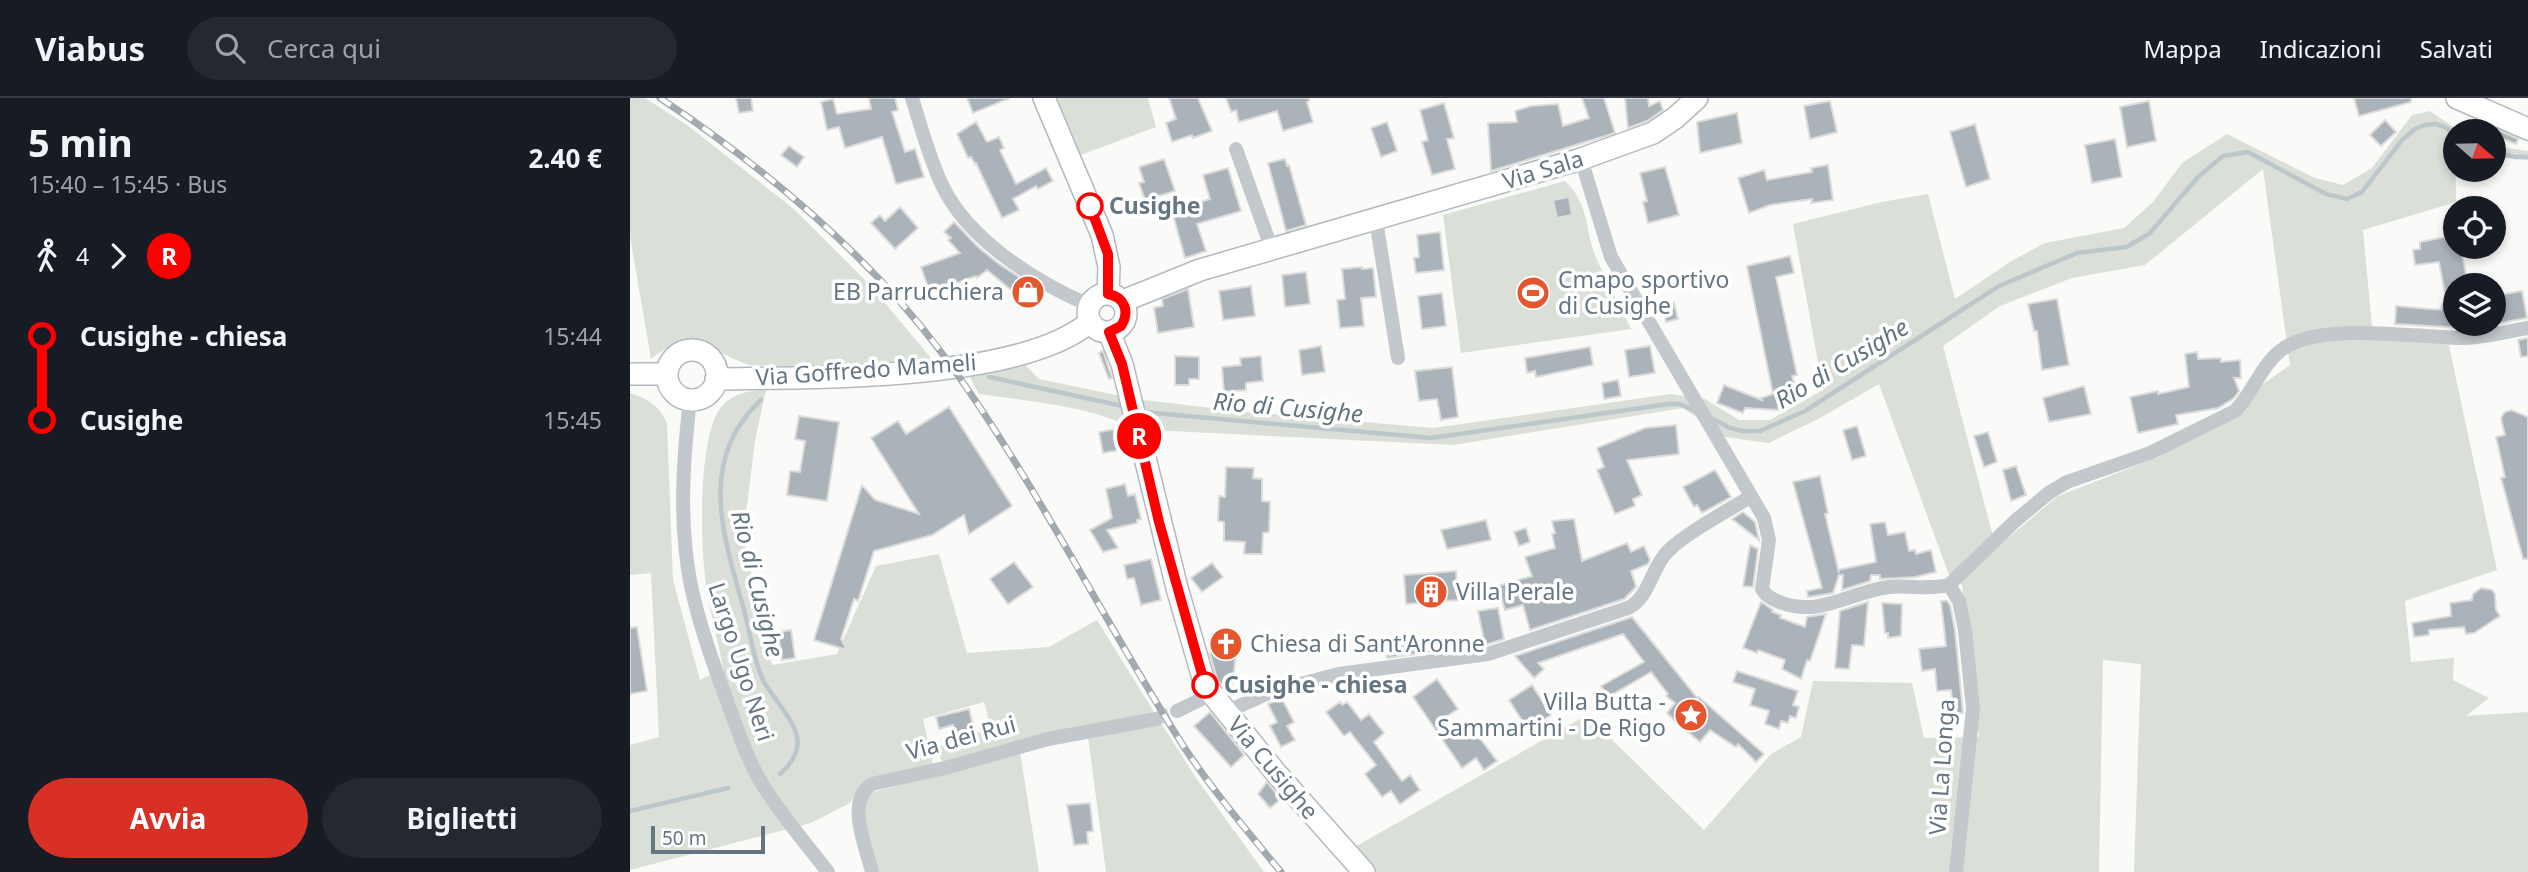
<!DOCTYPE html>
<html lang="it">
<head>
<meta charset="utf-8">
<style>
  :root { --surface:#171b24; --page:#242831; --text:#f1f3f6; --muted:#9ea1a6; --line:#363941; --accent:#d93025 }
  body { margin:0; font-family:"Noto Sans",sans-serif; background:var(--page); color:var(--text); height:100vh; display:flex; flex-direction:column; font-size:26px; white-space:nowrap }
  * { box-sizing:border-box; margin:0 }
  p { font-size:23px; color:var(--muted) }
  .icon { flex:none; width:38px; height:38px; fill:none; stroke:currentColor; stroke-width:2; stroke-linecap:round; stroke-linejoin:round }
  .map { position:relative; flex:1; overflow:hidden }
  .panel { display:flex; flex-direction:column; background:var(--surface); width:630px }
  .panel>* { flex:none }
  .badge { padding:0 14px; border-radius:23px; font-size:24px; line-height:46px }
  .needle { width:46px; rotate:110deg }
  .buttons { position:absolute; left:1813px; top:21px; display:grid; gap:14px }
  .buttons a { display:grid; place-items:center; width:63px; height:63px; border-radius:50%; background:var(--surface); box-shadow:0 4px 10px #0003; font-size:35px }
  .scale { position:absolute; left:21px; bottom:18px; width:114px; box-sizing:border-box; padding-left:7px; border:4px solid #657683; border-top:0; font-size:19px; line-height:24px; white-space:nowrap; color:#657683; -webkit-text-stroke:5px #fff; paint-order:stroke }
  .map>.badge { position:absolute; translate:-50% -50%; box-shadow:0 0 0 4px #fff }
  .legs { display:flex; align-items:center; gap:10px; height:77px; padding:0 28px; font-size:23px }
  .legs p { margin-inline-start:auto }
  .summary { display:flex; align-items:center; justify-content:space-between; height:119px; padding:0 28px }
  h1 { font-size:38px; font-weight:700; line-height:52px }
  .action { display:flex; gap:14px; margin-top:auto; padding:14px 28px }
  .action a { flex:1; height:80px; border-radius:42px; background:var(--accent); color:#fff; font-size:28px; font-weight:700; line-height:80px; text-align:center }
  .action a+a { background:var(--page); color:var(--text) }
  ul { padding:0 28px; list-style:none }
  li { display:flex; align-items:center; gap:24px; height:84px; font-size:26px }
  li i { display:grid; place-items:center; width:10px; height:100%; margin:0 9px; background:currentColor }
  li i::after { content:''; width:18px; height:18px; margin:-9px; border:5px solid; border-radius:50%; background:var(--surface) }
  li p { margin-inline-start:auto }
  li:first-child i { background:linear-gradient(#0000 50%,currentColor 0) }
  li:last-child i { background:linear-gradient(currentColor 50%,#0000 0) }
  header { display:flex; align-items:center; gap:42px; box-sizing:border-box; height:98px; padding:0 35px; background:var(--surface); border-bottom:2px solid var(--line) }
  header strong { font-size:33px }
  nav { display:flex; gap:38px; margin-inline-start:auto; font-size:24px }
  .search { width:490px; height:63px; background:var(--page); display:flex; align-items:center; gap:18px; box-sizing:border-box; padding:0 24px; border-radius:38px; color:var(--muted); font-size:26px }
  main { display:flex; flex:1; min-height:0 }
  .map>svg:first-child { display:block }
  .green { fill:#dadfd7; fill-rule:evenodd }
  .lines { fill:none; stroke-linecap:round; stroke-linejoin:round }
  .stream { stroke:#bbc7cb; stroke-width:4.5 }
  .building { fill:#aab3b9; stroke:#dcdcda; stroke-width:2 }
  .street-tunnel { stroke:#d5d9db; stroke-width:14; stroke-dasharray:14 7; stroke-linecap:butt }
  .secondary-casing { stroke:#b3babf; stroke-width:24 }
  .street { stroke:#c3c8cc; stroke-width:14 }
  .secondary { stroke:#fff; stroke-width:21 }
  .rail-casing { stroke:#a2aab0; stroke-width:7 }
  .rail { stroke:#fff; stroke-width:4.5; stroke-dasharray:13; stroke-linecap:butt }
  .line-1-casing { stroke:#fff; stroke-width:16 }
  .line-1 { stroke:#f00; stroke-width:10 }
  .stop-1-dot { fill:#fff; stroke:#f00; stroke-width:3.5 }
  .labels { text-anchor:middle; stroke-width:7; stroke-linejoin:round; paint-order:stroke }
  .street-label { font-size:23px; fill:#657683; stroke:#fff }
  .stop-label { font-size:23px; font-weight:bold; fill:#657683; stroke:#fff; text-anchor:start }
  .poi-label { font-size:23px; fill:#657683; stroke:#fff; text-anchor:start }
  .water-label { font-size:24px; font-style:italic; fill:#60757c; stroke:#fff }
</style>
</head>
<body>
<header>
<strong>Viabus</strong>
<div class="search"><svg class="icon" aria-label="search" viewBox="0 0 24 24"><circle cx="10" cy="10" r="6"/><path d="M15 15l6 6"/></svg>Cerca qui</div>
<nav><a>Mappa</a><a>Indicazioni</a><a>Salvati</a></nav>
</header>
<main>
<section class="panel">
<div class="summary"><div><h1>5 min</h1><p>15:40 – 15:45 · Bus</p></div><b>2.40 €</b></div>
<div class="legs"><svg class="icon" aria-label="walk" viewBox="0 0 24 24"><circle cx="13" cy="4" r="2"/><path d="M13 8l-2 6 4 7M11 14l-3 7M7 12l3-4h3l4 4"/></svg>4<svg class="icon" aria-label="forward" viewBox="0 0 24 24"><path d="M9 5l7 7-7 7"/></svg><b class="badge" style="background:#f00;color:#fff">R</b></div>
<ul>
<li><i style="color:#f00"></i><b>Cusighe - chiesa</b><p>15:44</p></li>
<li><i style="color:#f00"></i><b>Cusighe</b><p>15:45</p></li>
</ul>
<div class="action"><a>Avvia</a><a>Biglietti</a></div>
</section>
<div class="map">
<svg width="1898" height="774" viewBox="0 0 1898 774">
  <rect width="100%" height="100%" fill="#fafaf8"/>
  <path class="green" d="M0,0H15L57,27L165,112L238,185L312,273L119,267C77,253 65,224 21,261L0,138Z
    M412,0H518L526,29L437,62Z
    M1800,13L1829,33H1825L1826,104L1733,132L1743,240L1818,243L1867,472L1775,503L1781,564L1824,560L1823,582L1859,600L1836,618L1898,614V774H1504L1511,566L1473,562L1469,774H744L723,750L957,617L1074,732L1141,656L1171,639L1183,583L1282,585L1294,640L1349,639L1332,487L1319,477L1249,286L1188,321L1139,345L1095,339L1053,310L823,347L502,331C470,309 389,302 349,296L330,261L382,253L409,281L505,301L616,314L803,330L1040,296L1075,301L1109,322H1140L1193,292L1163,126L1252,104L1298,96L1325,201L1380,164L1415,145L1494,130L1523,104L1552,65L1597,36L1685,80L1713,87L1742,70L1782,17ZM1633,71L1660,267L1529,359L1428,398L1366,450L1313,248L1370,208L1442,180L1515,167Z
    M1864,48L1898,53V62L1864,58Z
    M935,83C961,108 954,133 967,162C978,186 990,208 1001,231L831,255L813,117Z
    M136,291L125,343L113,439L142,567L207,556L246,468L309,456L337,555L419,549L467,522L524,614L456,628L312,664L307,649L361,630L354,604L293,621L303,667L230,689L220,705L181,725L0,772V647L29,639L21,475L0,477V295C18,301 30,308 37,325L43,482L70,582L93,570C88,544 81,518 77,492C70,454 67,336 92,308C103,295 120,293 136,291Z
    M531,625L566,680L634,774H476L458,639Z
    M390,654L409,774H245L232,706L240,695Z"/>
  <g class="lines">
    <path class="stream" d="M1864,54L1885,59H1898
      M359,279L497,309
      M131,302C66,362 94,439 114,512C120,533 124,565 134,584C143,600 163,620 167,639C170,654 160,667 150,676
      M509,312L524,315L801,340L1039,306H1050L1065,313
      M1079,319L1100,330L1113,333H1130L1175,313L1369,188L1447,155L1496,149L1519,136L1569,78L1593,58L1618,54L1696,96L1717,101L1732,94L1772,42L1785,31L1795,27L1805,26L1815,29L1825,36
      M0,713L98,690"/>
  </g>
  <path class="building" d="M106,0H121L123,13L109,15Z
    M239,0H265L268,12L262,14L275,54L285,51L294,79L266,86L252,39L215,50L209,29L197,32L191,4L203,1L207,16L241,11Z
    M337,0H380L343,15Z
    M539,0H568L582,33L563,40L562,37L542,44L536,25L546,21Z
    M596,0H679V3L677,4L683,24L653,33L647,13L609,24L606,12L601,14Z
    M952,0H974L985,35L861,73L858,25L887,24L885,13L901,8L928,6L933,28L959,20Z
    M995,0H1018L1019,8L1030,3L1033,12L1017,23L998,30Z
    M1724,0H1781V4L1729,18Z
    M1200,3L1207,34L1180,41L1174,8Z
    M1519,3L1526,43L1497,49L1490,9Z
    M814,5L824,40L817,41L825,71L802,77L792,44L798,42L790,12Z
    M1107,15L1112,45L1070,55L1067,24Z
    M1755,22L1766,34L1751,48L1740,37Z
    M346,24L357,44L369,39L374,50L370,52L386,86L416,70L423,83L408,91L406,88L383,101L389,112L372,120L346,65L345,66L341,59L338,60L327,36Z
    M757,24L767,53L751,59L741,30Z
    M1345,26L1360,81L1336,89L1320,34Z
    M1864,30L1888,41L1886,46L1864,37Z
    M1485,41L1492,79L1462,85L1455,47Z
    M159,48L174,59L167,69L151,57Z
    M534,61L545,93L515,102L509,85L514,84L509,69Z
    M655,61L657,68L659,67L676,127L656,133L638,65Z
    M1198,67L1203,102L1181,105L1182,101L1140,107L1119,115L1108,80L1134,72L1137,82L1182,74L1181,70Z
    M1035,69L1049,117L1018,125L1013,104L1017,103L1010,75Z
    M598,70L611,113L567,126L576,153L555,160L542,113L580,101L573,77Z
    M939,99L942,117L927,120L923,102Z
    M270,109L288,130L265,151L241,125L250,117L255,123Z
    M324,124L349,150L369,166L414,195L403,210L357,172L347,180L346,178L300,195L291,169L330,155L318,142L321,140L314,134Z
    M810,134L814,172L786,175L784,160L789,159L787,137Z
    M1825,137V149H1827L1829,155H1832L1838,187H1825V226H1836L1835,230L1765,226L1766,208L1811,212L1812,206H1817L1809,164L1785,167L1783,152L1790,151V144Z
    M1160,158L1164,175L1146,179L1167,277L1162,278L1170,302L1148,309L1149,312L1115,310L1113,315L1087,305L1094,287L1132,302L1131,300L1143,296L1117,168Z
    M732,169V171L743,170L746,199L731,200L734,228L710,230L707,202L715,201L712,171Z
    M676,174L680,206L655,209L652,177Z
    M621,188L625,218L593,222L589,193Z
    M558,191L564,229L528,235L524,210L533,208L532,201Z
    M1892,193L1897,220L1864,226V198Z
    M812,195L816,228L792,231L788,198Z
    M1427,201L1439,267L1412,272L1407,233H1404L1398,206Z
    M1044,205L1048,221L1036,224L1032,208Z
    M1898,240V258L1891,259L1888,242Z
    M691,248L695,274L672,277L669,252Z
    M1020,248L1025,275L999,279L995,252Z
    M960,249L963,267L906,279L905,273L897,275L895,260Z
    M473,253L482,280L479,281L469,255Z
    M1567,254L1568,261L1591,260V264L1610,262L1611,280H1604L1609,293L1604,300L1588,310L1546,317L1548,326L1508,335L1500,299L1528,293V296L1559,289L1555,256Z
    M545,258L569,259V281H559V287H545Z
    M631,258L633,283L616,285V292L594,294L592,269L611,267L610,260Z
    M822,269L828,319L811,322L807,301L789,303L785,273Z
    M988,282L991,298L974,301L972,285Z
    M1454,288L1461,316L1419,324L1413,300Z
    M319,309L382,408L339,436L334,417L302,437L244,453L228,503L224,501L211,541L217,552L184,542L232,387L245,402L289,416L241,340L268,323L276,336Z
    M1881,312L1898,319V461H1893L1871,380L1875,379L1866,339L1875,337L1871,320L1875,314Z
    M169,318L209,324L197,403L157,397L160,373L170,374L175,343L165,341Z
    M1046,327L1049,356L997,362L1012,397L1003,401L1005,408L985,416L967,372L974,369L967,350L1015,330Z
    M1227,328L1236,358L1222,362L1213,332Z
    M492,330L495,351L473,355L469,334Z
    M1358,334L1367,364L1354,369L1344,338Z
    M1386,368L1396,397L1381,403L1373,372Z
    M596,369L624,370L623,380L632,381V403L640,404L639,434L633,435L632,456H614L615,444L594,443V424L588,423L589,398L595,399Z
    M1085,372L1101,399L1072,415L1067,407L1064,409L1053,389Z
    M1190,378L1198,415L1195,416L1209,475L1208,472L1246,464L1240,426L1255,424L1258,437L1275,434L1279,453L1285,452L1286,456L1301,452L1306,474L1285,479L1250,481V477H1241L1240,483L1212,492L1213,477H1209L1203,495L1178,499L1177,493L1192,490L1163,384Z
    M495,386L498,398L505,396L511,421L507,422V425L477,432L488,450L473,454L460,432L482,420L476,391Z
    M1113,414L1125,424L1129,442L1102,421Z
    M944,421L952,463L997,445L1001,454L1014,448L1020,462L1018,466L1001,473L1006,489L994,501L900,532L893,507L875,512L868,488L902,478L895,459L925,450L922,436L925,435L922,423Z
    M856,422L861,442L817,451L811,432Z
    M896,430L900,444L889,448L884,434Z
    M1120,447L1128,451L1123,489L1113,488Z
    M521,461L531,502L511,507L504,480L497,481L494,467Z
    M384,464L403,489L378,506L360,481Z
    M582,465L593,479L572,494L561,480Z
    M826,473L828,502L776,506L774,477Z
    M1851,490L1862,492L1865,496L1866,512L1870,518L1844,535L1836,536L1834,529L1799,532V537L1784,539L1782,525L1821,518L1820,505L1842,502L1843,496Z
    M1311,503H1317L1320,507L1325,533L1333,615L1324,616L1321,592L1307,593L1305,571L1292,573L1289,551L1316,548Z
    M1131,504L1143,512L1142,514L1151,517L1150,520L1175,529L1177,519L1196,516L1180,563L1177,562L1171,581L1152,571L1155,562L1128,552L1127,555L1113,550Z
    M1238,504L1234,548L1222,547L1219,571L1205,570L1210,513Z
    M1252,505L1272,506L1271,538L1258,540V535H1255Z
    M868,510L874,541L855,547L848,513Z
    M1002,519L1068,601L1069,599L1134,656L1126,664L1108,646L1106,649L1080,632L1070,644L1047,625L1037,615L1045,605L1036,598L1038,596L1021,574L978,599L971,588L1014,564L993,536L908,565L914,571L904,580L885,558Z
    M7,529L17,593L0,596V530Z
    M161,532L165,560L152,562L148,534Z
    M582,536L603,539L601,555L606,556L602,588H592L587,581L580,556Z
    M820,541L821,551L757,560L756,550Z
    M1107,573L1168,593L1163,607L1169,609L1166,620L1160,618L1158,625L1151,623L1149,631L1135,626L1139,613L1120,607L1125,591L1103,584Z
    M807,581L828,611L814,620L828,640L842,630L867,663L854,672L846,660L832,670L783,599Z
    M902,587L921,617L898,632L879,602Z
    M652,601L664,624L657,628L665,642L651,649L640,628L647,624L638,606Z
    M710,604L712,607L717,604L731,622L739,616L754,635L744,644L772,683L780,677L790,692L770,706L761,693L752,699L735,676L746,667L720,634L714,638L696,614Z
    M339,611L345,635L326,640L323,627L309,631L306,619Z
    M580,614L614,657L601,669L564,628Z
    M637,684L651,701L640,710L628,696Z
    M460,705L463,733L457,734L458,746L444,747L437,707Z"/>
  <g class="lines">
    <path class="street-tunnel" d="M526,621L547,613"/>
    <defs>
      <path id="secondary" d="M414,0L472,137L479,169L478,196
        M1827,0L1898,31
        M458 215a19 19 0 1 1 38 0a19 19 0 1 1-38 0Z
        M493,203L570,172L951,61L1023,35L1045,20L1067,0
        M479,234L492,266L547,490L575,587L646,675L734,774
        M37 277a25 25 0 1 1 50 0a25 25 0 1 1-50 0Z
        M0,276H37
        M86,281C180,279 388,284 460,224"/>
    </defs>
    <use href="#secondary" class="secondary-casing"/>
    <path class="street" d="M282,0C291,29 299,59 312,87C338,142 406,184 459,207
      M606,51L642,152
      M951,61L981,159L1134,420L1139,442L1132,491C1136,498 1141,500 1149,504C1191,520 1219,494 1259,489C1279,487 1299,492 1319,487L1385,423L1420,394L1437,384L1520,355L1605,313C1622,296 1631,268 1650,253C1688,222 1788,240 1834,240C1855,240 1878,233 1898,230
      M746,122L768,260
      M60,302C53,362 49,423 60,483C68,523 82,562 96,600C107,630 117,662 134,689C153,719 176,746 198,774
      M1319,487L1329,503L1335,532L1343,611L1326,774
      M547,613L582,596
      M596,614L643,593L709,576L858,556L998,510C1020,499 1021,470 1038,453C1056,435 1097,413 1120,399
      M242,774C236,748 215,703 242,686L315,670L418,641L526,621"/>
    <use href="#secondary" class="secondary"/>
    <defs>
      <path id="rail" d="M30,0C132,68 237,155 311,254C403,378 471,519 554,649C583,693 618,734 651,774"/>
    </defs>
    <use href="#rail" class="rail-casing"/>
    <use href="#rail" class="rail"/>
  </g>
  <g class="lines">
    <defs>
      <path id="line-1" d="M460,108L478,156V196C495,199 500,214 491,228L479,234L492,266L529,424L575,587"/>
    </defs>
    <use href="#line-1" class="line-1-casing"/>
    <use href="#line-1" class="line-1"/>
  </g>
  <defs>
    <symbol id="shop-disc" viewBox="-11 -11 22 22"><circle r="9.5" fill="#e4572e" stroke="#fff"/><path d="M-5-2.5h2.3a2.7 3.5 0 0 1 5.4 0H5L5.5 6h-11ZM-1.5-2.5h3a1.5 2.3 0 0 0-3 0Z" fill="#fff"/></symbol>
    <symbol id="stadium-disc" viewBox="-11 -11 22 22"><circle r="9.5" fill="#e4572e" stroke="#fff"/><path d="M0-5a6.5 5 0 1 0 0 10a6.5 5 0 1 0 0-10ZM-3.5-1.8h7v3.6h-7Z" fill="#fff"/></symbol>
    <symbol id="building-disc" viewBox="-11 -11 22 22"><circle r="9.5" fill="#e4572e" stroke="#fff"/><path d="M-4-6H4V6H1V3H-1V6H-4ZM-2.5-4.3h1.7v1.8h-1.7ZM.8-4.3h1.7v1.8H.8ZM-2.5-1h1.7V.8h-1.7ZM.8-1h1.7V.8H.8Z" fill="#fff"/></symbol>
    <symbol id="church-disc" viewBox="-11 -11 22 22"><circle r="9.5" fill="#e4572e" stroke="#fff"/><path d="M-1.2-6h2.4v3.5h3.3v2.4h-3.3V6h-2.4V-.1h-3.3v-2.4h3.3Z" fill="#fff"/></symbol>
    <symbol id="sight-disc" viewBox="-11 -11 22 22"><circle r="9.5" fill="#e4572e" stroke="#fff"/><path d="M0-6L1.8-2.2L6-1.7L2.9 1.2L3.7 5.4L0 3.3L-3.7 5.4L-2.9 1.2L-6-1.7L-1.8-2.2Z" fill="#fff"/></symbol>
  </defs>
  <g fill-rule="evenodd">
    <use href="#shop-disc" x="379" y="175" width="38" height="38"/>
    <use href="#stadium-disc" x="884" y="176" width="38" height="38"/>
    <use href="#building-disc" x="782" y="475" width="38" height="38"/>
    <use href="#church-disc" x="577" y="527" width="38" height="38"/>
    <use href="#sight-disc" x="1042" y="598" width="38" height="38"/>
  </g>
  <g class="stop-1-dot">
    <circle cx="460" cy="108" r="12"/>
    <circle cx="575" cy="587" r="12"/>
  </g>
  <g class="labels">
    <g class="street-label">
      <text transform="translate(913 72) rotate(-17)" y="8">Via Sala</text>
      <text transform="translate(236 272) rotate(-4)" y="8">Via Goffredo Mameli</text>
      <text transform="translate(111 564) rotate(72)" y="8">Largo Ugo Neri</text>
      <text transform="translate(331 640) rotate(-15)" y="8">Via dei Rui</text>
      <text transform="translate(1312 669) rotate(-86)" y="8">Via La Longa</text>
      <text transform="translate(643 670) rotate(50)" y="8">Via Cusighe</text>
    </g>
    <g class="stop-label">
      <text x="479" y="116">Cusighe</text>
      <text x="594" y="595">Cusighe - chiesa</text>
    </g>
    <g class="poi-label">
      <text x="928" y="190">Cmapo sportivo<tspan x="928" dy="26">di Cusighe</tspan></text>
      <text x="374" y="202" text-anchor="end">EB Parrucchiera</text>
      <text x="826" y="502">Villa Perale</text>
      <text x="620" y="554">Chiesa di Sant'Aronne</text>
      <text x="1036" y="612" text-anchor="end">Villa Butta -<tspan x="1036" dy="26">Sammartini - De Rigo</tspan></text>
    </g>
    <g class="water-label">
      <text transform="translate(1212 266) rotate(-31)" y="8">Rio di Cusighe</text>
      <text transform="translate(658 310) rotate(5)" y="8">Rio di Cusighe</text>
      <text transform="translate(127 486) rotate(76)" y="8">Rio di Cusighe</text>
    </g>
  </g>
</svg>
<div class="buttons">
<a><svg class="needle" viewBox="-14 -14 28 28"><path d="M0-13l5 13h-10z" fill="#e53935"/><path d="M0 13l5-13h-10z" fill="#9ea1a6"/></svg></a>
<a><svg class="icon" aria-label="locate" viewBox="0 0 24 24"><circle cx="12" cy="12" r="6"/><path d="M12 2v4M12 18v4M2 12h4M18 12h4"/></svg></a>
<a><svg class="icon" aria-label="layers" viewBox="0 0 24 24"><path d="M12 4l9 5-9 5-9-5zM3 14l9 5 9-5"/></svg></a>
</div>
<div class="scale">50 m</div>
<b class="badge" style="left:509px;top:338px;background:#f00;color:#fff">R</b>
</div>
</main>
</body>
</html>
